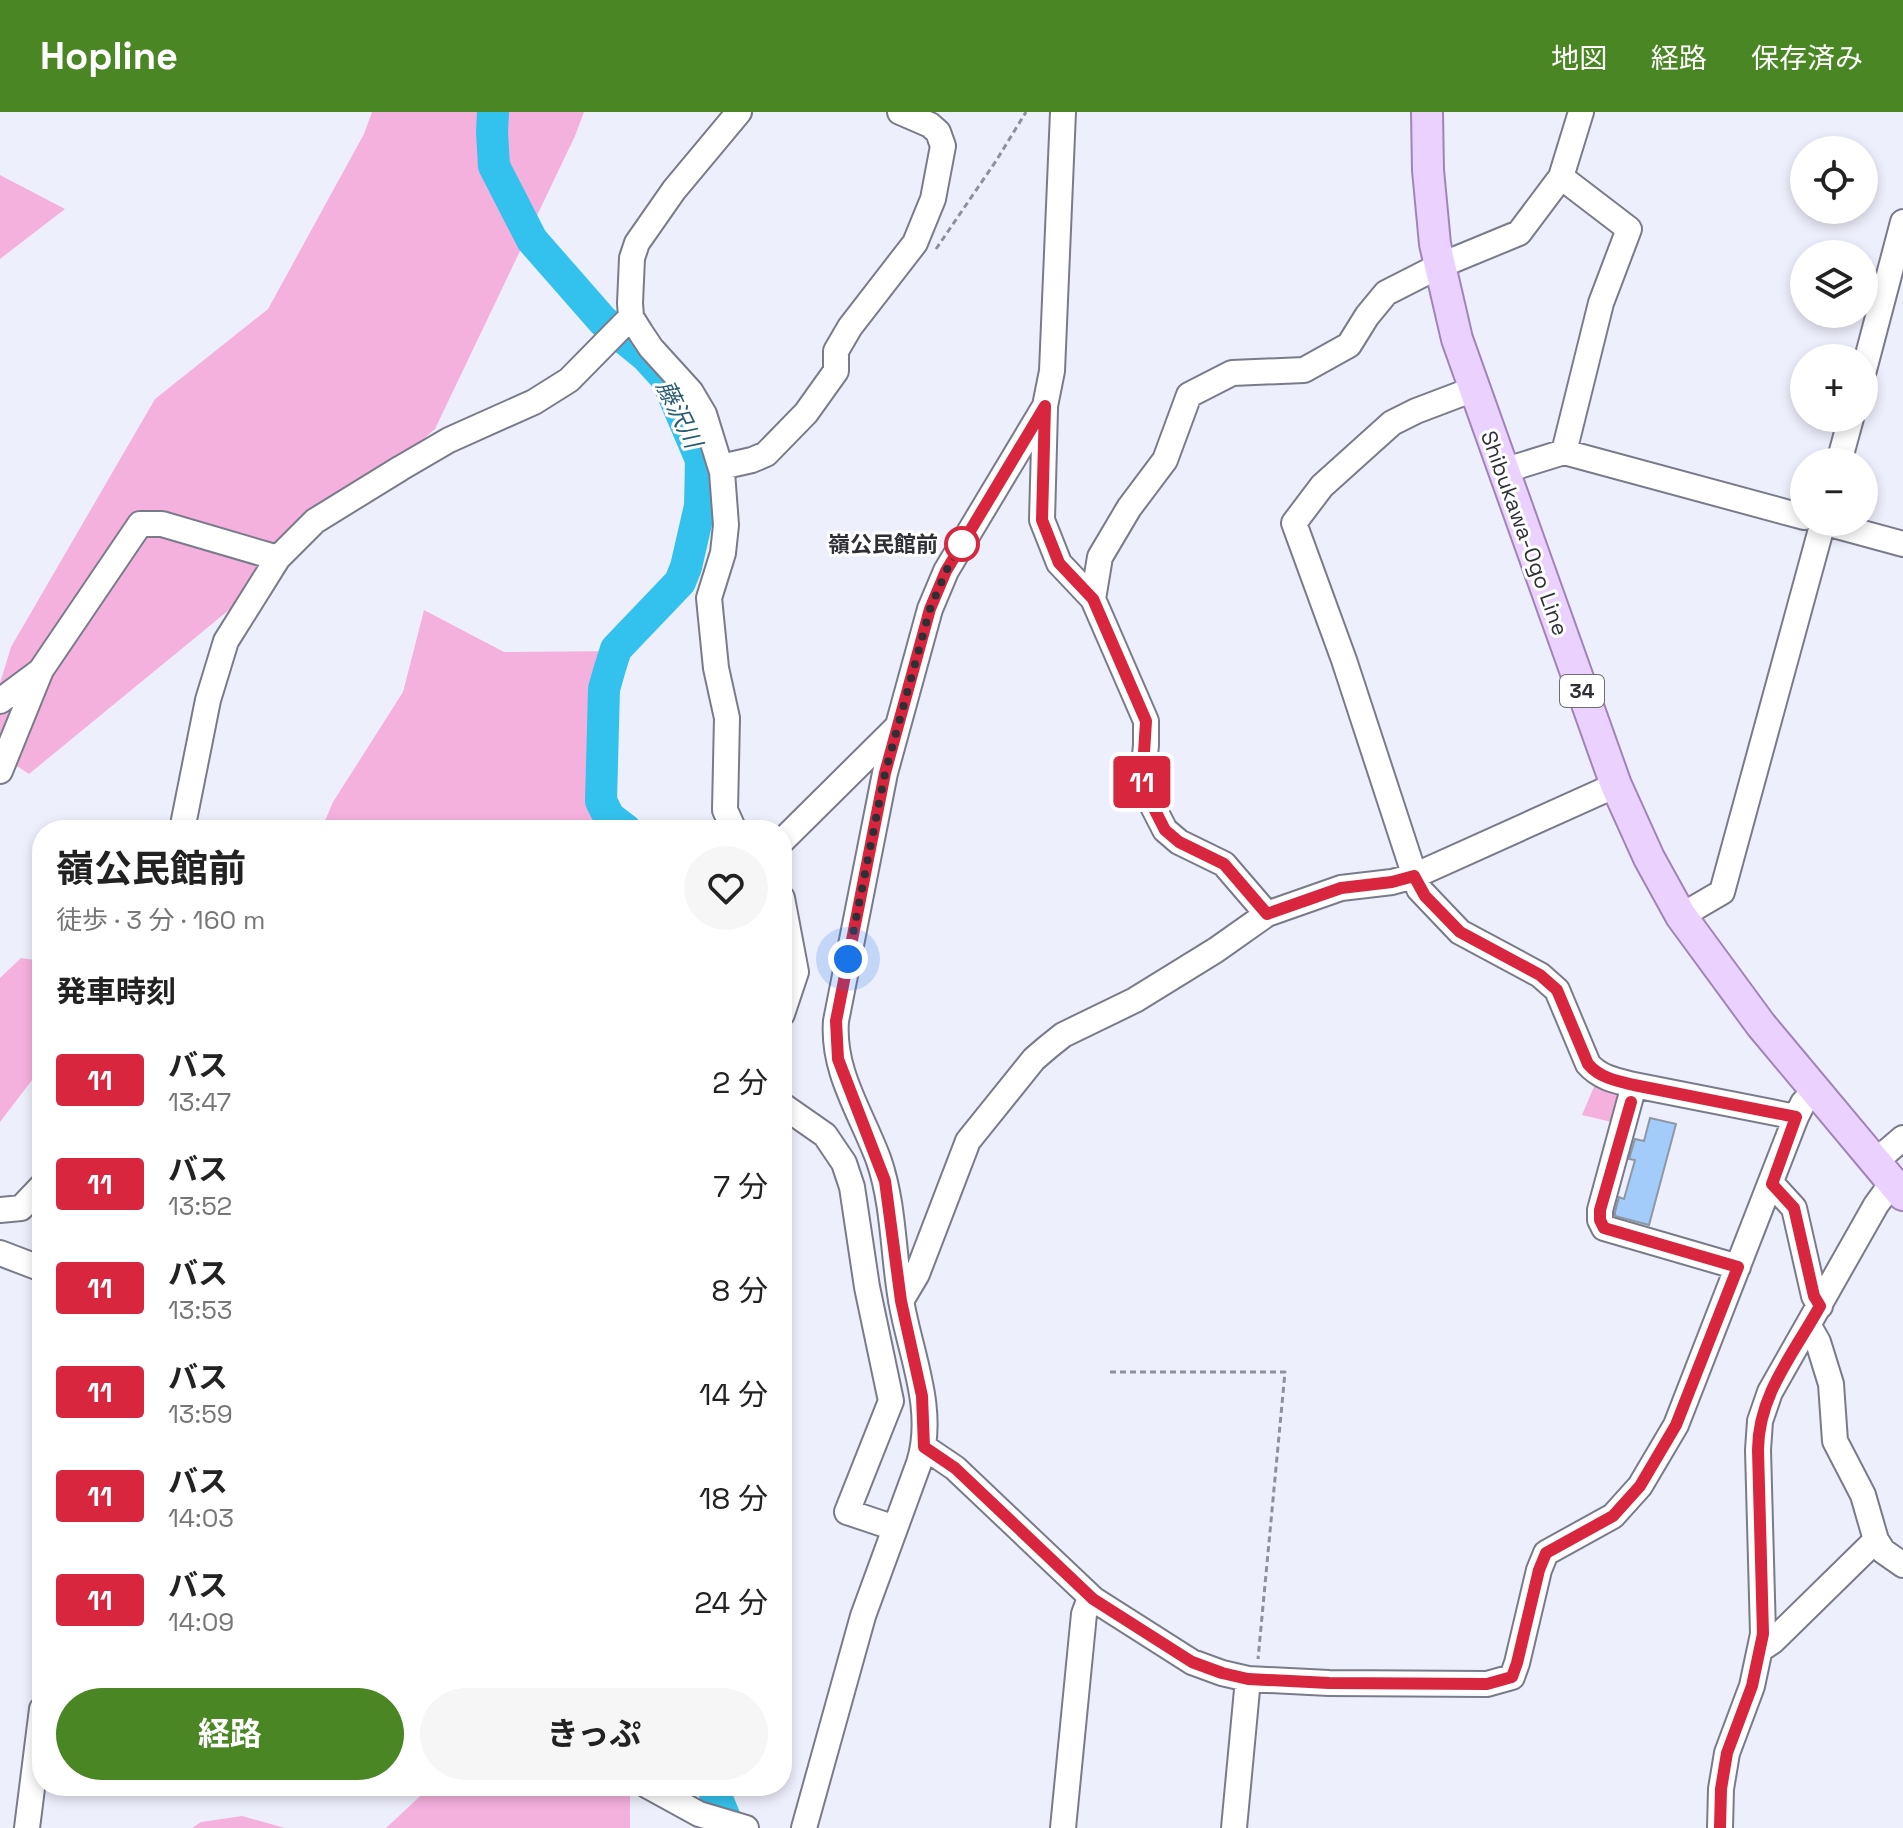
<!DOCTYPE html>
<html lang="ja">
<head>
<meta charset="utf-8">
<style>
  :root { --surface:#fff; --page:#f6f6f6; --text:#222; --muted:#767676; --accent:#4a8623 }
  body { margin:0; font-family:"Space Grotesk","Noto Sans JP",sans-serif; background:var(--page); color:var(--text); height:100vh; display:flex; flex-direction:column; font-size:30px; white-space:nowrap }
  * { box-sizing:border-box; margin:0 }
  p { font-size:26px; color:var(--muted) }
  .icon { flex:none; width:44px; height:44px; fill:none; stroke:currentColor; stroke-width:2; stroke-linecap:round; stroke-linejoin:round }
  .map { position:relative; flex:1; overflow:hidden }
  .details { position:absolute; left:32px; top:708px; width:760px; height:976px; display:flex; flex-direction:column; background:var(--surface); border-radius:32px; box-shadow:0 4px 12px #0003 }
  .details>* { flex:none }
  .badge { padding:0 16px; border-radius:6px; font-size:28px; line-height:52px }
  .tools { position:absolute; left:1790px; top:24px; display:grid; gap:16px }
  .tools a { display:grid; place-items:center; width:88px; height:88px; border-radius:50%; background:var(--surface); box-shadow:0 4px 12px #0003; font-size:40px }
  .you { position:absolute; width:40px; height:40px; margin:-20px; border:6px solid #fff; border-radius:50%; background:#1a73e8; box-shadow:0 0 0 12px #1a73e833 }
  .map>.badge { position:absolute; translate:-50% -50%; box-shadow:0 0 0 4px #fff }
  h2 { padding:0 24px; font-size:30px; line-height:72px }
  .round { display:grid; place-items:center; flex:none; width:84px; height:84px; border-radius:42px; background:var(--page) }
  .head { display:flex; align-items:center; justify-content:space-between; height:136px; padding:0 24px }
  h1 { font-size:38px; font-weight:700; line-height:60px }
  .button { display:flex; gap:16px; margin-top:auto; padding:16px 24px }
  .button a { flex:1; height:92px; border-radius:48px; background:var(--accent); color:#fff; font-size:32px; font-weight:700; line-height:92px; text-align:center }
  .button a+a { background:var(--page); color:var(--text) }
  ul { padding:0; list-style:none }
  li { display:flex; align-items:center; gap:24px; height:104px; padding:0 24px }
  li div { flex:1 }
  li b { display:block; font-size:30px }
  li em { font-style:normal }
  li .badge { min-width:88px; font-weight:700; text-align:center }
  header { display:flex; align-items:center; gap:48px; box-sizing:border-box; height:112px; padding:0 40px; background:var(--accent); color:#fff }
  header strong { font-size:38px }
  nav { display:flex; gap:44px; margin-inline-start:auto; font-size:28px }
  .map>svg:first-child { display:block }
  .green { fill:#f5b1de }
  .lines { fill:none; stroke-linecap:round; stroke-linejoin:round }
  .river { stroke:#33c2ed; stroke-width:32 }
  .building { fill:#a4ccfa; stroke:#8d98a4; stroke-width:2 }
  .minor-casing { stroke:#7a7b8a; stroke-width:28 }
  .major-casing { stroke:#a184b7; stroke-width:34 }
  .path { stroke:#8f909a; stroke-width:3; stroke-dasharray:6 4; stroke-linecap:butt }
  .minor { stroke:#fff; stroke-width:24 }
  .major { stroke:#ebd1fe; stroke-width:30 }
  .line-casing { stroke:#fff; stroke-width:18 }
  .line { stroke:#d7263d; stroke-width:12 }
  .walk { stroke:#2f3036; stroke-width:8; stroke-dasharray:0 14.4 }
  .stop-dot { fill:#fff; stroke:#d7263d; stroke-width:4 }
  .labels { text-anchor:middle; stroke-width:6; stroke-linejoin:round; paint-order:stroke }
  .shield { fill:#fff; stroke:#6d6e72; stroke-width:2 }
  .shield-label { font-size:20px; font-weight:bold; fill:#2f3036 }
  .street-label { font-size:22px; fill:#2f3036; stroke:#fff }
  .stop-label { font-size:22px; font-weight:bold; fill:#2f3036; stroke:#fff; text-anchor:end }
  .water-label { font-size:24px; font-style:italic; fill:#285e71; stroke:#fff }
</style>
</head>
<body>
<header>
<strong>Hopline</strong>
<nav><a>地図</a><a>経路</a><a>保存済み</a></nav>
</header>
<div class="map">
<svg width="1903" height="1716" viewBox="0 0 1903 1716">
  <rect width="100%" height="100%" fill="#eeeffc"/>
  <path class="green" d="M372,0H584L575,24L435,317L229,498L29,662L0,643V571L11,535L155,287L268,197L364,22Z
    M0,63L65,97L0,147Z
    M424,498L504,540L621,539L611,718H321L333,690L403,580Z
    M21,846L42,849V955L0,1010V866Z
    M1596,970L1615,978L1622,990L1616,1011L1582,1003Z
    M431,1674H630V1716H386Z
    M242,1704L285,1716H192L201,1710Z"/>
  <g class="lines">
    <path class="river" d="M493,0L492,20L494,54L532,128L603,209L646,244L666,266L701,348L700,394L686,455L680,470L616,537L610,556L604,577L601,689L609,705L626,718
      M712,1674L729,1716"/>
  </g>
  <path class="building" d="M1650,1006L1676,1012L1649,1113L1615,1104V1100L1619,1085L1624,1087L1635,1048L1629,1047L1635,1027L1644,1029Z"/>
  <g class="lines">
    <defs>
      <path id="minor" d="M1561,65L1629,117L1601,191L1564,340
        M1864,258L1903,110
        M1474,277L1416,299L1392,311L1322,374L1294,411L1344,548L1419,777L1460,820L1540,863L1557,878L1588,952C1600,966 1617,969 1634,973L1796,1005
        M1045,297L1042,408L1059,451L1093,487L1146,609V633L1142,673L1165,718L1179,730L1224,752L1267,802
        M1839,350L1851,306
        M721,355L752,348L766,342L806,301L836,259V239L850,215L915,131L933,87L943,34L938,20L930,13L900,0
        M1503,359L1564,340L1804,405
        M1822,410L1903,432
        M1093,487L1100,445L1129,396L1165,348L1189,283L1232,261L1304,258L1349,233L1367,204L1386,181L1439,154L1519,121L1561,65L1581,0
        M0,589L39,560
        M0,659L41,558L140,412H162L278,446
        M182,718L208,588L226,529L278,446L315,409L401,356L449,328L534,290L569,268L631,205
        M734,718L725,698L727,606L716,556L709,486L723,441L726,413L722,360L704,302L691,280L651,236L641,221L631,205L630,191L632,146L637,131L674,78L739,0
        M782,729L896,616
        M782,786L796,860L782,902
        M1681,804L1722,780L1823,410
        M1634,973L1600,1098V1108L1604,1116L1738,1155
        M782,993L825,1023L844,1051L852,1075L867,1175L891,1289L847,1400L895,1416
        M1876,1049L1903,1026
        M1772,1072L1794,1096L1814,1184L1820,1194
        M0,1098L21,1096L42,1074
        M0,1141L42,1157
        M901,1189L917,1162L968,1029L1034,947L1048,935L1063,923L1135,888L1216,838L1267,802L1341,776L1392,770L1414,764L1616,673
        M1809,1214L1818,1230L1831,1272L1835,1329L1863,1383L1876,1428L1883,1439L1903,1453
        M924,1335L955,1356L1093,1487L1192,1550L1222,1561L1248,1567L1329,1571L1487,1572L1512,1565L1517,1551L1539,1458L1546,1441L1613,1404L1640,1374L1676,1313L1796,1005L1803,991L1816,978
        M1761,1537L1773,1529L1876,1428
        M648,1674L699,1702L746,1716
        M27,1716L42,1597
        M804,1716L863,1504L919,1351C936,1297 910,1242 901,1188C893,1142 894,1093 879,1049C862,1002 832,960 836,909L885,661L930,497L946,459L1045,294L1052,259L1063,0
        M1063,1716L1084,1502L1088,1491L1093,1487
        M1234,1716L1248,1567
        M1720,1716L1721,1677L1727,1641L1752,1574L1763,1522L1758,1338L1760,1309L1770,1280L1876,1093L1892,1071"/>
      <path id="major" d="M1427,0L1428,58L1435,132L1457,227L1616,673L1649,746L1681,804L1761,913L1903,1083"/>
    </defs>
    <use href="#minor" class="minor-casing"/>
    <use href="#major" class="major-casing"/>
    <path class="path" d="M936,137L996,49L1026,0
      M1110,1260H1285L1258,1547"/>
    <use href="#minor" class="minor"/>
    <use href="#major" class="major"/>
  </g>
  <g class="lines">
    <defs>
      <path id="line" d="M1631,990L1600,1098V1108L1604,1116L1738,1155L1676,1313L1640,1374L1613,1404L1546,1441L1539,1458L1517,1551L1512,1565L1487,1572L1329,1571L1248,1567L1222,1561L1192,1550L1093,1487L955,1356L924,1335L922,1284L901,1189L885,1069L838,947L836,909L885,661L930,497L946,459L1045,294L1042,408L1059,451L1093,487L1146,609L1142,673L1165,718L1179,730L1224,752L1267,802L1341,776L1392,770L1414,764L1425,784L1460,820L1540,863L1557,878L1588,952C1600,966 1617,969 1634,973L1796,1005L1772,1072L1794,1096L1814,1184L1820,1194C1794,1241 1758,1283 1758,1338L1763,1522L1752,1574L1727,1641L1721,1677L1720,1716"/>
    </defs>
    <use href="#line" class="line-casing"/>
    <use href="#line" class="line"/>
    <path class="walk" d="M848,847L885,661L898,614L930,497L946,459L962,432"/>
  </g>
  <circle class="stop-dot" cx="962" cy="432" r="16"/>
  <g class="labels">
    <rect class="shield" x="1560" y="563" width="44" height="32" rx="6"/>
    <g class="shield-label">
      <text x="1582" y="586">34</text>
    </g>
    <g class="street-label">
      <text transform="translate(1525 421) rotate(70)" y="8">Shibukawa-Ogo Line</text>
    </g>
    <g class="stop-label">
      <text x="938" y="440">嶺公民館前</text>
    </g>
    <g class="water-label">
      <text transform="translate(679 302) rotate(64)" y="8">藤沢川</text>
    </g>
  </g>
</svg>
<div class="tools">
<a><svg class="icon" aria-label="locate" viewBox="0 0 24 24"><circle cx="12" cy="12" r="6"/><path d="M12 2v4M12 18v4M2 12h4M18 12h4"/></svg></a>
<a><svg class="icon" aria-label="layers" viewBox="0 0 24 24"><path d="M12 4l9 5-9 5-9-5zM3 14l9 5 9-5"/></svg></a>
<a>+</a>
<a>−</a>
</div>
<div class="you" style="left:848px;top:847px"></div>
<b class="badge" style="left:1142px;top:670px;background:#d7263d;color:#fff">11</b>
<section class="details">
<div class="head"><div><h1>嶺公民館前</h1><p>徒歩 · 3 分 · 160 m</p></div><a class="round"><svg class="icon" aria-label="heart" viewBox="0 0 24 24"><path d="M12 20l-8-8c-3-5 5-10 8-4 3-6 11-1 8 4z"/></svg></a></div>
<h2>発車時刻</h2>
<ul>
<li><span class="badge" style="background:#d7263d;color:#fff">11</span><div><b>バス</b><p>13:47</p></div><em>2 分</em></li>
<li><span class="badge" style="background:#d7263d;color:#fff">11</span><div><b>バス</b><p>13:52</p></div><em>7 分</em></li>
<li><span class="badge" style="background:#d7263d;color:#fff">11</span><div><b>バス</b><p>13:53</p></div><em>8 分</em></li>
<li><span class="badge" style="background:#d7263d;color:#fff">11</span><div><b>バス</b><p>13:59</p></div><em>14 分</em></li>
<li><span class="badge" style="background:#d7263d;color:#fff">11</span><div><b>バス</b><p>14:03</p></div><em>18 分</em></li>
<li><span class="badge" style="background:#d7263d;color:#fff">11</span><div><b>バス</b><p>14:09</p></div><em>24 分</em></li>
</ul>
<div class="button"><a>経路</a><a>きっぷ</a></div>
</section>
</div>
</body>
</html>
